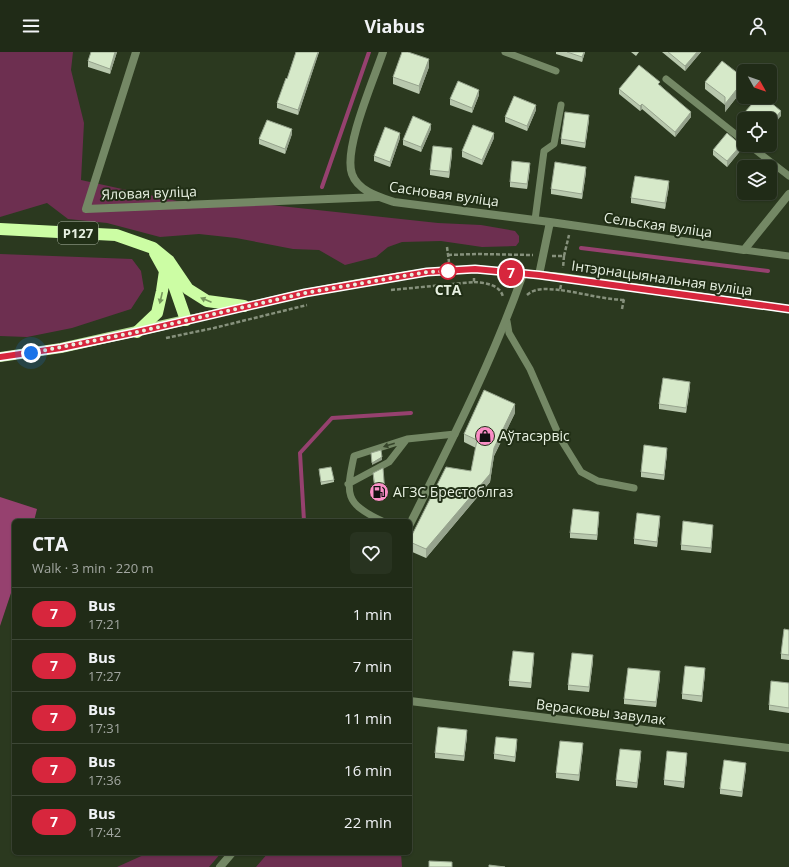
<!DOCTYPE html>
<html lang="en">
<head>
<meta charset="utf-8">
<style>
  :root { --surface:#202b17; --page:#283320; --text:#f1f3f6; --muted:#a2a7a1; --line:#3d4736 }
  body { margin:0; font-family:"Open Sans",sans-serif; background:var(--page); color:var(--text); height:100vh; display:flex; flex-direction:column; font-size:15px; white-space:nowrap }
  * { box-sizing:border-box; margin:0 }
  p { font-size:13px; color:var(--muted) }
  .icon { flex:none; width:22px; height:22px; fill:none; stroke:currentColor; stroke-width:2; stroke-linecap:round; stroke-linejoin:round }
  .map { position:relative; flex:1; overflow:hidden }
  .sheet { position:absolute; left:12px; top:467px; width:400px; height:336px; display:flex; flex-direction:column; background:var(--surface); border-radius:6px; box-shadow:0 1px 3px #0004,0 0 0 1px var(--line) }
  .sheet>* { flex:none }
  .badge { padding:0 8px; border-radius:13px; font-size:14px; line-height:26px }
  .needle { width:26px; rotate:130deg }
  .fabs { position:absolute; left:737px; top:12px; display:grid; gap:8px }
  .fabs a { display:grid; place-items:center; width:40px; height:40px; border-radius:6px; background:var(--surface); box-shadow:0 1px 3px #0004,0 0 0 1px var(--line); font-size:20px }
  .you { position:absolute; width:20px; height:20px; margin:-10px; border:3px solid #fff; border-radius:50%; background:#1a73e8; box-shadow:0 0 0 6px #1a73e833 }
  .map>.badge { position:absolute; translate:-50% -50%; box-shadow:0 0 0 2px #fff }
  .round { display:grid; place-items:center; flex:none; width:42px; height:42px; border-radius:6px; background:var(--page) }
  .overview { display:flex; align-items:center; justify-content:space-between; height:68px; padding:0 20px }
  h1 { font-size:19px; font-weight:700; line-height:30px }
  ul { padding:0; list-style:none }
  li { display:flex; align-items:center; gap:12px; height:52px; padding:0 20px; border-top:1px solid var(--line) }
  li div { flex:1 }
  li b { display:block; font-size:15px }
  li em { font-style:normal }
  li .badge { min-width:44px; font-weight:700; text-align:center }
  header { display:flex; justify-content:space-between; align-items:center; height:52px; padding:0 20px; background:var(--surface); font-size:18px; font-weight:700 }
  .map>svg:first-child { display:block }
  .green { fill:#6d2f50 }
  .water { fill:#96416f }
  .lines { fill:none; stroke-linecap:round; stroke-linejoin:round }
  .stream { stroke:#96416f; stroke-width:4 }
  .path { stroke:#86917c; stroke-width:2.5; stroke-dasharray:4 2; stroke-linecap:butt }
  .lane { stroke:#748865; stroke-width:7 }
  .street { stroke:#748865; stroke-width:8 }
  .secondary { stroke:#98b77f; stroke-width:8 }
  .primary { stroke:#b3dc92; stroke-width:10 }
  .highway { stroke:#ccfda4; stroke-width:12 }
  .wall { fill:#b8c8ad }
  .shaded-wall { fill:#96a38d }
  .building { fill:#d6e9c9; stroke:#96a38d }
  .oneway { fill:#76965d }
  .oneway2 { fill:#36452a }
  .line-casing { stroke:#fff; stroke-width:9 }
  .line { stroke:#d7263d; stroke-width:6 }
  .walk { stroke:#e7f0e1; stroke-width:4; stroke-dasharray:0 7.2 }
  .stop-dot { fill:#fff; stroke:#d7263d; stroke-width:2 }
  .labels { text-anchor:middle; stroke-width:4; stroke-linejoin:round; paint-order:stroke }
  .shield { fill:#212f16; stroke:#acb6a4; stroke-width:1 }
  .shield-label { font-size:13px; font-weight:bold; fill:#e7f0e1 }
  .street-label { font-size:14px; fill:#e7f0e1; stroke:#212f16 }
  .stop-label { font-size:14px; font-weight:bold; fill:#e7f0e1; stroke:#212f16 }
  .poi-label { font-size:14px; fill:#e7f0e1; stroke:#212f16; text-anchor:start }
</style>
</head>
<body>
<header><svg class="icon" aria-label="menu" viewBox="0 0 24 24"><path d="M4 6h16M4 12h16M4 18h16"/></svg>Viabus<svg class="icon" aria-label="person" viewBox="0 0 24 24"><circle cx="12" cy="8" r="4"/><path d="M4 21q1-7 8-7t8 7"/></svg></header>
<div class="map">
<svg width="789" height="815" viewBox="0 0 789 815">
  <rect width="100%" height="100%" fill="#2b391f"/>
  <path class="green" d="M0,0H73L71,18L84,71L81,128L177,149L271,153L438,171L481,173L515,179L519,184V190L516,194L482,195L441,189L402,190L388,195L376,205L345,213L319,198L293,197L236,186L199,182L160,185L107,171L68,167L47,151L0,165Z
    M0,202L132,207L141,219L144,237L131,257L72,276L27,285L0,284Z
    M148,801H221L209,815H117Z
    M268,801H401L402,815H256Z"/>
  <path class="water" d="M0,445L37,457L34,469H14V532L0,574Z"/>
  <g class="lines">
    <path class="stream" d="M322,135L369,0
      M581,196L768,219
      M304,469L300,401L332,366L411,361"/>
    <path class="path" d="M447,195L449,210
      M448,203L476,202L533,203
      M552,204H564L563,216
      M564,204L569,183
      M474,230C485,231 500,232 503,245
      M561,233L560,238C582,241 602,247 624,248
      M391,238L474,230V226
      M527,243C536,235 548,237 560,238
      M622,257L624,247
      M166,286L214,276L307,253"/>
    <path class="lane" d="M505,0L556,19
      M666,27L744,89
      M749,93L789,124
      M535,168L544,99L554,92L561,53
      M744,198L789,204
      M507,269L509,281L530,317L560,386L581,420L598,429L634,436
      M348,432L389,410L406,388
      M382,469C344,451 346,442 354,404L407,387L455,382"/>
    <path class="street" d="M136,0L86,157L378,145
      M383,0C374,27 343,97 352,122C358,139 379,145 394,150L550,170
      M539,223L550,170L744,198L789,142
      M410,472C451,390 493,308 523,222
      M410,649L789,696
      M220,815L232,801"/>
    <path class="secondary" d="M186,268L305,241L364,230L427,220L475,217L562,225L789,257"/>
    <path class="primary" d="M0,305L61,296L186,268"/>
    <path class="highway" d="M0,177L116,183L153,196L169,209L188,237L207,249L244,254
      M168,216L186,268
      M137,280L157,261L162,239L165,219L155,201"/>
  </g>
  <path class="wall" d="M117,0L110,22L88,15V9Z
    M296,0H319L298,63L277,56V51L287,27Z
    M556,0H585L582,10L556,2Z
    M631,0H639L636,4Z
    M662,0H701L685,19Z
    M429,15L419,42L393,32V25Z
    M744,26V36L725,60V53L705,37V30Z
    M660,33L691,65L675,85L642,57L640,59L619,42V37Z
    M479,43L472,61L450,53V47Z
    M536,58L527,79L505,70V65Z
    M745,60L781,64L770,67H747L745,65Z
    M589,68L585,96L561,92V87Z
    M431,77L421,100L403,93V88Z
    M292,82L285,102L259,92V87Z
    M400,86L390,115L374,109V104Z
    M494,86L482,113L462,105V99Z
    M713,98H741L727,115L713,103Z
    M452,102L449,126L430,123V118Z
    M530,116L527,137L510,135V130Z
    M586,120L582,147L551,142V137Z
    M669,134L665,157L631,151V146Z
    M690,335L686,361L659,357V352Z
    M515,361L494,404L490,430L426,506L410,499V487L471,419L476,396L464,390V382Z
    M667,401L664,428L641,425V420Z
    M319,417L334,428V430L321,433Z
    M373,424L385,442V444L376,445Z
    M599,465L597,488L570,486V481Z
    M660,469L657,495L634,492V487Z
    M713,478L711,501L681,498V493Z
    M789,578V608L781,607V602Z
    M534,606L531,636L509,634V629Z
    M593,609L589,640L568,638V633Z
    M705,621L702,650L682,647V642Z
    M660,625L656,655L624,652V647Z
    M789,631V661L769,658V653Z
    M467,684L464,709L435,706V701Z
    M517,692L515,710L494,707V702Z
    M583,696L579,729L556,726V721Z
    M641,704L637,736L616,734V728Z
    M687,706L684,736L664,733V728Z
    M746,716L742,745L720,742V737Z"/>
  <path class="shaded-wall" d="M115,0H117L110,22V17Z
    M318,0H319L298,63V58Z
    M584,0H585L582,10V5Z
    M697,0H701L685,19V14Z
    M429,7V15L419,42V34Z
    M744,28V36L725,60V52Z
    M479,38V43L472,61V56Z
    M642,52V57L640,59V54Z
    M536,53V58L527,79V74Z
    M781,59V64L770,77V72Z
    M691,60V65L675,85V80Z
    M589,63V68L585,96V91Z
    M431,72V77L421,100V95Z
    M292,77V82L285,102V97Z
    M400,81V86L390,115V110Z
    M494,81V86L482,113V108Z
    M741,93V98L727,115V109Z
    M452,96V102L449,126V120Z
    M530,111V116L527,137V132Z
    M586,115V120L582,147V142Z
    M669,129V134L665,157V151Z
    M690,330V335L686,361V356Z
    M515,352V361L494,404L490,430L426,506V497L494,396Z
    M667,396V401L664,428V423Z
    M382,405V408L372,413V411Z
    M599,460V465L597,488V483Z
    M660,464V469L657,495V490Z
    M713,473V478L711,501V496Z
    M534,601V606L531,636V631Z
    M593,603V609L589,640V635Z
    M705,616V621L702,650V644Z
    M660,619V625L656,655V650Z
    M467,678V684L464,709V704Z
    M517,687V692L515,710V705Z
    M583,691V696L579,729V723Z
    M641,699V704L637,736V731Z
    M687,701V706L684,736V730Z
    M746,711V716L742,745V740Z"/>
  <path class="building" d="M91,0H115L110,17L88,9Z
    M296,0H318L298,58L277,51L286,26L287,27Z
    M402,0H408L429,7L419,34L393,25Z
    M567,0H584L582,5Z
    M668,0H697L685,14Z
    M722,9L744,26V28L725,52V45L705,30Z
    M639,13L660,30L658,32L691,60L675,80L642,52L640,54L619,37Z
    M458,29L479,38L472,56L450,47Z
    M514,44L536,53L527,74L505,65Z
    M758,45H764L781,59L770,72V67H753L745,60Z
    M565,60L589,63L585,91L561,87Z
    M413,64L431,72L421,95L403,88Z
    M267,68L292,77L285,97L259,87Z
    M473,73L494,81L482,108L462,99Z
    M385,75L400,81L390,110L374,104Z
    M727,81L741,93L727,109L713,98Z
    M433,94L452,96L449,120L430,118Z
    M512,109L530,111L527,132L510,130Z
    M555,110L586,115L582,142L551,137Z
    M635,124L669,129L665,151L631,146Z
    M663,326L690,330L686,356L659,352Z
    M484,338L515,352L494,396L490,422L426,497L410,490V487L446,415L471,419L477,388L464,382Z
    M644,393L667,396L664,423L641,420Z
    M381,398L382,405L372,411L371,401Z
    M331,415L334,428L321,430L319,417Z
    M383,416L385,442L376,443L373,421Z
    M573,457L599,460L597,483L570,481Z
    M637,461L660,464L657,490L634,487Z
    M683,469L713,473L711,496L681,493Z
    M784,577L789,578V603L781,602Z
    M513,599L534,601L531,631L509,629Z
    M572,601L593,603L589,635L568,633Z
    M685,614L705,616L702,644L682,642Z
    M628,616L660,619L656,650L624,647Z
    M771,629L789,631V656L769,653Z
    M438,675L467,678L464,704L435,701Z
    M496,685L517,687L515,705L494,702Z
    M560,689L583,691L579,723L556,721Z
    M620,697L641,699L637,731L616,728Z
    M667,699L687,701L684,730L664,728Z
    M724,708L746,711L742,740L720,737Z
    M429,809L452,810V815H429Z
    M489,813L505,815H489Z"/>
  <defs><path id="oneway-solid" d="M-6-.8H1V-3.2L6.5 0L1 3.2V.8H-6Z"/></defs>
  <g class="oneway">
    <use href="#oneway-solid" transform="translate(161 246) rotate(103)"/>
    <use href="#oneway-solid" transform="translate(206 248) rotate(-157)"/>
  </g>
  <use class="oneway2" href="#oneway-solid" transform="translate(389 393) rotate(163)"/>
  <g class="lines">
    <defs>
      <path id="line" d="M0,305L61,296L137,280L305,241L427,220L475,217L539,223L789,257"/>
    </defs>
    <use href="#line" class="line-casing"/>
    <use href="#line" class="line"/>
    <path class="walk" d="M31,301L137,280L305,241L427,220L450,219H448"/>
  </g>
  <defs>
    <symbol id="shop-disc" viewBox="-11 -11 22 22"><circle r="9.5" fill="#fa8fc6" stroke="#212f16"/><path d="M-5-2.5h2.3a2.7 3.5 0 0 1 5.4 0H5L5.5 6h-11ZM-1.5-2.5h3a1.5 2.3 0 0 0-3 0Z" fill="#111"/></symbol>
    <symbol id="fuel-disc" viewBox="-11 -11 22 22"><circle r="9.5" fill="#fa8fc6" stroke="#212f16"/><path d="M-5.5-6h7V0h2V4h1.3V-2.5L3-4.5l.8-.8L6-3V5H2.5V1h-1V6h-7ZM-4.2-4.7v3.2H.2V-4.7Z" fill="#111"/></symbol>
  </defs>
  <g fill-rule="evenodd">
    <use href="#shop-disc" x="474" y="373" width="22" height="22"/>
    <use href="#fuel-disc" x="368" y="429" width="22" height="22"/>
  </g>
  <circle class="stop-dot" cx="448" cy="219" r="8"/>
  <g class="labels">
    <rect class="shield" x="58" y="170" width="40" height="22" rx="3"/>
    <g class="shield-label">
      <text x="78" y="186">Р127</text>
    </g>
    <g class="street-label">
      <text transform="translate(149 141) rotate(-2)" y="5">Яловая вуліца</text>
      <text transform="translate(444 142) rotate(8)" y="5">Сасновая вуліца</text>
      <text transform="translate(658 173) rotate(8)" y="5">Сельская вуліца</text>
      <text transform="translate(662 226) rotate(8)" y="5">Інтэрнацыянальная вуліца</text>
      <text transform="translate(601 660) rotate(7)" y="5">Верасковы завулак</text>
    </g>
    <g class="stop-label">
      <text x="448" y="243">СТА</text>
    </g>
    <g class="poi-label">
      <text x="499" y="389">Аўтасэрвіс</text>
      <text x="393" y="445">АГЗС Брестоблгаз</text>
    </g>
  </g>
</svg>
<div class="fabs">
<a><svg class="needle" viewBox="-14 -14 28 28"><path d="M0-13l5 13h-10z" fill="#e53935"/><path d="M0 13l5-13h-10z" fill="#a2a7a1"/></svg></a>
<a><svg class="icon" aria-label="locate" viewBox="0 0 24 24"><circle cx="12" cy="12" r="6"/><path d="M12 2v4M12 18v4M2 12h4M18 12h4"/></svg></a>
<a><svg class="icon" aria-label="layers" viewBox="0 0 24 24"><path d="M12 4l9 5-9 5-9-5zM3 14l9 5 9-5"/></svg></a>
</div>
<div class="you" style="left:31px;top:301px"></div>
<b class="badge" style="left:511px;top:221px;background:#d7263d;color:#fff">7</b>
<section class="sheet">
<div class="overview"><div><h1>СТА</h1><p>Walk · 3 min · 220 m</p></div><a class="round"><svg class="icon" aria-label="heart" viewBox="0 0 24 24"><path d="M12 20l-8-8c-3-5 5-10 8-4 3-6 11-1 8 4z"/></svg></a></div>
<ul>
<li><span class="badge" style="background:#d7263d;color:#fff">7</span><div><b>Bus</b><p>17:21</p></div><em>1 min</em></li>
<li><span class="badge" style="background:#d7263d;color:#fff">7</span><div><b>Bus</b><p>17:27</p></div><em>7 min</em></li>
<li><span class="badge" style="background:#d7263d;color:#fff">7</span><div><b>Bus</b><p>17:31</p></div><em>11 min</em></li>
<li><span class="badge" style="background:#d7263d;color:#fff">7</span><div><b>Bus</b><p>17:36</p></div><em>16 min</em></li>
<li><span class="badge" style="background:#d7263d;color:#fff">7</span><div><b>Bus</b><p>17:42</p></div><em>22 min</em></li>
</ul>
</section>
</div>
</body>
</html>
